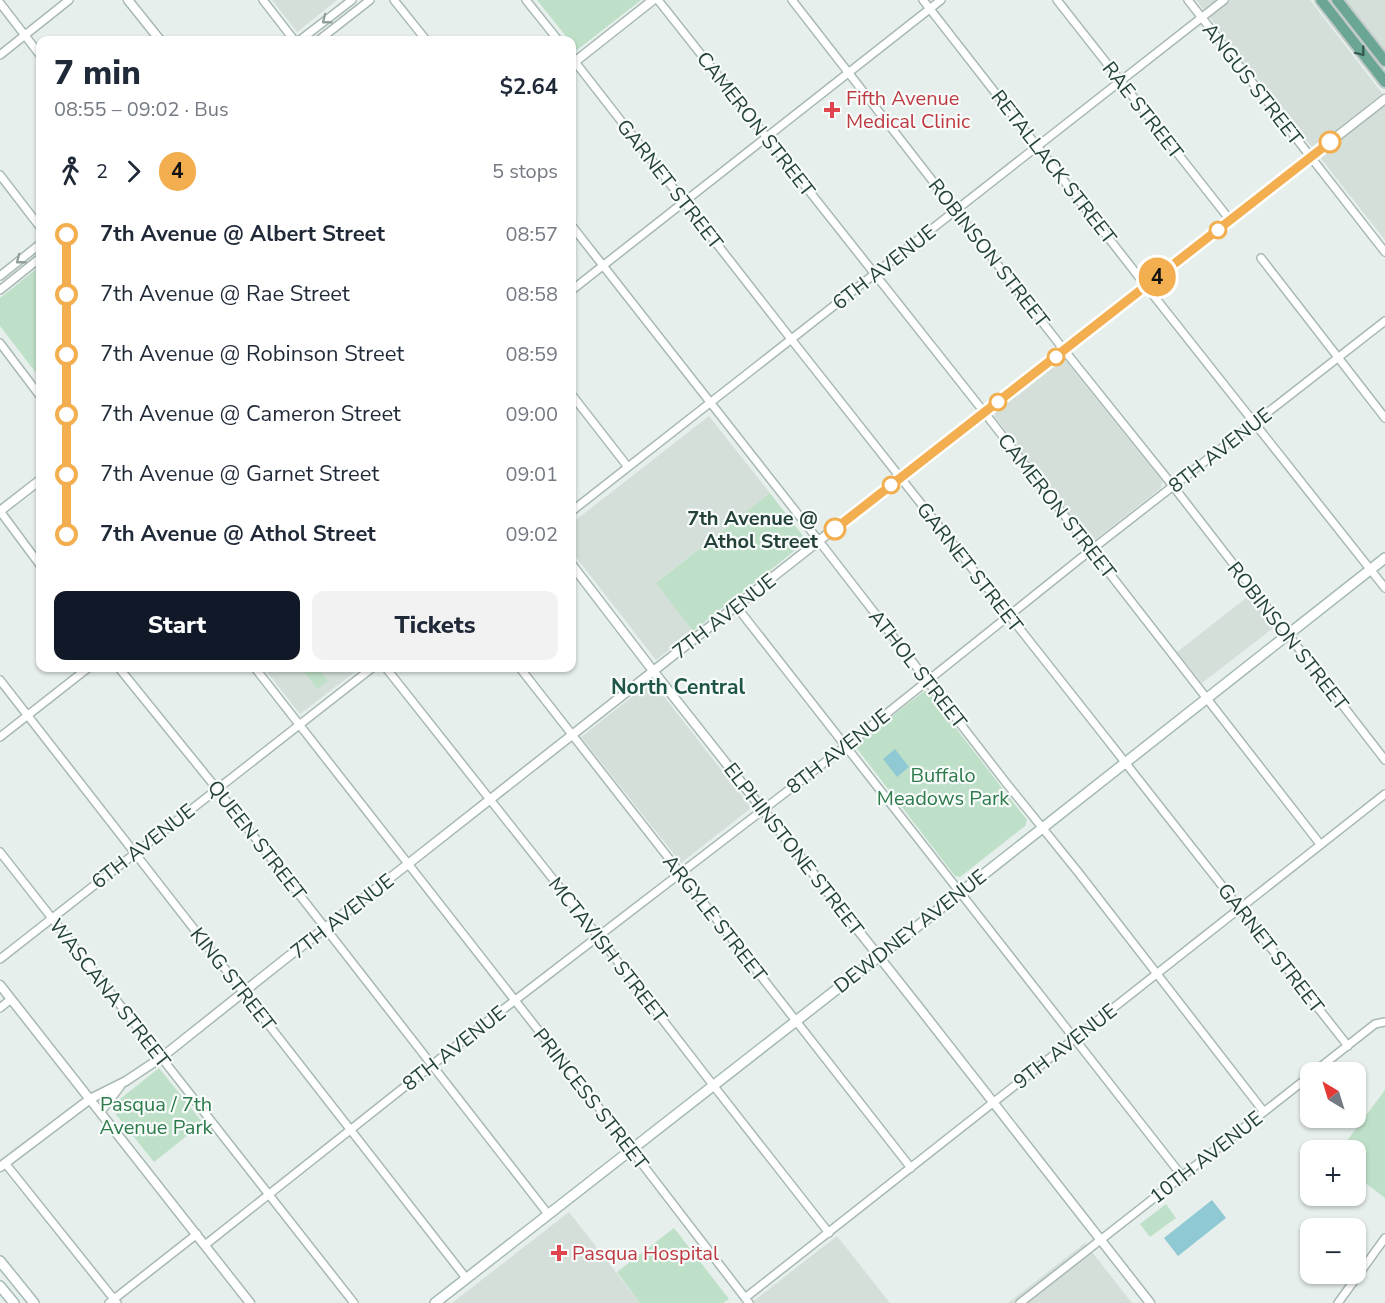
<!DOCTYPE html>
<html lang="en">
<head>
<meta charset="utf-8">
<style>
  :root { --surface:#fff; --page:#f2f2f3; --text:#1f2937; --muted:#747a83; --accent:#111827 }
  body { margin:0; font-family:"Nunito Sans",sans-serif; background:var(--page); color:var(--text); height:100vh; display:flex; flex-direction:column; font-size:22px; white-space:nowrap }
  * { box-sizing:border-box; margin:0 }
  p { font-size:20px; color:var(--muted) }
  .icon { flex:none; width:33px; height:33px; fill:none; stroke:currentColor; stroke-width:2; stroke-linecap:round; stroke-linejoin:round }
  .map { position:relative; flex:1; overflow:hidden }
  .panel { position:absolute; left:36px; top:36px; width:540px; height:636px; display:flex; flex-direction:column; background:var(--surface); border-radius:12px; box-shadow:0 2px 4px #0004 }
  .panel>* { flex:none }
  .badge { padding:0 12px; border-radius:20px; font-size:21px; line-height:39px }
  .needle { width:39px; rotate:322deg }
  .buttons { position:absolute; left:1300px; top:1062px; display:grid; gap:12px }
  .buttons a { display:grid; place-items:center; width:66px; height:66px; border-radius:12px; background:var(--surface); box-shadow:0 2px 4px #0004; font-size:30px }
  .map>.badge { position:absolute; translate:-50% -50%; box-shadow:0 0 0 3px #fff }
  .legs { display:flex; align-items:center; gap:9px; height:66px; padding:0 18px; font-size:20px }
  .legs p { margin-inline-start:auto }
  .overview { display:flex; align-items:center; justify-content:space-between; height:102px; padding:0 18px }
  h1 { font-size:33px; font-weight:800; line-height:45px }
  .button { display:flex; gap:12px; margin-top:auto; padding:12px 18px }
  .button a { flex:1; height:69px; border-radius:12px; background:var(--accent); color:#fff; font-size:24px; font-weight:800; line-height:69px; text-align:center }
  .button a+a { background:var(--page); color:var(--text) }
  ul { padding:0 18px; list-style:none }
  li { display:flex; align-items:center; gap:21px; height:60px; font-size:22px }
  li i { display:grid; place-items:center; width:9px; height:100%; margin:0 8px; background:currentColor }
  li i::after { content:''; width:15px; height:15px; margin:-8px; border:4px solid; border-radius:50%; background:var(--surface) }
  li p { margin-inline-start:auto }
  li:first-child i { background:linear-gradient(#0000 50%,currentColor 0) }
  li:last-child i { background:linear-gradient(currentColor 50%,#0000 0) }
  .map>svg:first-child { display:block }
  .built { fill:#d4dfda }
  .green { fill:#bfe0c8 }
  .water { fill:#8ec9d4 }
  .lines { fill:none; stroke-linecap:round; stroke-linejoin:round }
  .minor-casing { stroke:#a8b8b2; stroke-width:10 }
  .tertiary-casing { stroke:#a8b8b2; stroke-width:11 }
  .secondary-casing { stroke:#a4bbb3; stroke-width:12 }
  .primary-casing { stroke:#c2cac8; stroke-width:14 }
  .minor { stroke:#fff; stroke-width:7 }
  .tertiary { stroke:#fff; stroke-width:8 }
  .secondary { stroke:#fff; stroke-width:9 }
  .primary { stroke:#6aa596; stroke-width:10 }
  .oneway { stroke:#92a09c }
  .oneway2 { stroke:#365b51 }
  .line-1-casing { stroke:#fff; stroke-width:14 }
  .line-1 { stroke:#f2ae4f; stroke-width:9 }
  .health-dot { fill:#e0444e; stroke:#f7fbf9; stroke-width:2 }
  .stop-1-dot { fill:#fff; stroke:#f2ae4f; stroke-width:3 }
  .labels { text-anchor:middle; stroke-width:4.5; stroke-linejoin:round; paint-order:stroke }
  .street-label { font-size:20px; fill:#24423a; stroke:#f7fbf9 }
  .health-label { font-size:20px; fill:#be3a42; stroke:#f7fbf9; text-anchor:start }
  .stop-label { font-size:20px; font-weight:bold; fill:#24423a; stroke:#f7fbf9; text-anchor:end }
  .park-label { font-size:20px; fill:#2d7a4b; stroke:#f7fbf9 }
  .neighbourhood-label { font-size:21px; font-weight:bold; fill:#1f5548; stroke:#f7fbf9 }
</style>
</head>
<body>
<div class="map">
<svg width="1385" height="1303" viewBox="0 0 1385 1303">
  <rect width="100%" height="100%" fill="#e6efeb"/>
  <path class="built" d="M272,0H337L297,32Z
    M1196,0H1310L1385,97V240Z
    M1344,0H1385V52Z
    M1064,360L1067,362L1162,481L1161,488L1096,539L1093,540L1090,539L995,417V414L996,411L1058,362Z
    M709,416L770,493L657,582L693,631L656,660L572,552V523Z
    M1250,595L1273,624L1272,629L1202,683L1177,652Z
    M264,668H360L300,714Z
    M652,681L751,808L681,863L581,737Z
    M569,1212L640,1303H452Z
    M837,1236L890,1303H751Z
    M1085,1243L1132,1303H1008Z"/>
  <path class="green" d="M537,0H641L577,50L572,43V40H569Z
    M40,266V378L0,326V298Z
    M770,493L807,541L693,631L656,583Z
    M301,668H318L328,681L317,689Z
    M927,691L1027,820L1025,826L960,877L955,876L855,746L856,744L923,692Z
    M159,1068L203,1123L154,1162L110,1107Z
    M1385,1090V1198L1356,1176V1150H1340Z
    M1166,1204L1176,1218L1150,1237L1140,1224Z
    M674,1228L729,1299L723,1303H640L617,1272Z"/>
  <path class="water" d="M895,749L909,767L897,777L883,759Z
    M1212,1200L1226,1218L1178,1256L1164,1238Z"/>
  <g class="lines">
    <defs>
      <path id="minor" d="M263,0L294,40
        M394,0L426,40
        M526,0L558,40
        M658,0L984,412L1320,844
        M792,0L1064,350L1173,486L1385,760
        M923,0L1146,286L1385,588
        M1057,0L1230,220
        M1188,0L1385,252
        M0,3L40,55
        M300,40L352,0
        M319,40L370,0
        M0,55L69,0
        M572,58L791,339L1091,719L1348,1046
        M0,175L40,227
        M572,226L819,541L1007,784L1078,872L1264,1112
        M1261,258L1385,418
        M0,276L40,244
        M0,290L40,258
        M572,290L941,0
        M0,343L40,396
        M572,395L628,467
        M0,511L40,565
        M572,511L1224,0
        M736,606L1182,1176
        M119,668L217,789L548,1214
        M255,668L596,1104L749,1303
        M386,668L598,936L713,1085L829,1233
        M520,668L911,1168
        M0,680L466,1278
        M0,737L88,668
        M0,852L354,1303
        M0,959L372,668
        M0,1008L11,999
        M1314,1072L1375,1024L1385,1022
        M5,1163L117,1303
        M205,1245L475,1031L846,746L1091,550L1385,321
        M745,1298L1385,794
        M109,1303L197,1234
        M1020,1303L1311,1075
        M1338,1303L1385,1238"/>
      <path id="tertiary" d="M128,0L160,40
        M572,64L653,0
        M0,511L40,480
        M572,565L654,672L914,1001L1150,1303
        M0,985L250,1303
        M100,1112L120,1086
        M0,1167L90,1099L126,1081L162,1057L285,959L408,864L900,477L1385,99"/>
      <path id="secondary" d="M0,1261L34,1303
        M0,1286L14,1303
        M435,1303L960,893L1385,558"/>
      <path id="primary" d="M1321,0L1385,82
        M1337,0L1385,61"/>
    </defs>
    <use href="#minor" class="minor-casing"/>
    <use href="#tertiary" class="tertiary-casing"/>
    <use href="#secondary" class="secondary-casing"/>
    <use href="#primary" class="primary-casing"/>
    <use href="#minor" class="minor"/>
    <use href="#tertiary" class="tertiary"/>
    <use href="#secondary" class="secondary"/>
    <use href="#primary" class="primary"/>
  </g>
  <defs><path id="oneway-chevron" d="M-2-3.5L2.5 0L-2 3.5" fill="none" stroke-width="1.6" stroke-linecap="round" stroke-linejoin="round" transform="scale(1.5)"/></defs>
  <g class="oneway">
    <use href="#oneway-chevron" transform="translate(326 20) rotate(142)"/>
    <use href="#oneway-chevron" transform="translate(20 260) rotate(142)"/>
  </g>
  <use class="oneway2" href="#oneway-chevron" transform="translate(1361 52) rotate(52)"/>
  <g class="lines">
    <defs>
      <path id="line-1" d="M835,529L1330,142"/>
    </defs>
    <use href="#line-1" class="line-1-casing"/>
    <use href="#line-1" class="line-1"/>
  </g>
  <g class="health-dot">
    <path d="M829 101h6v6h6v6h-6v6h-6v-6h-6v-6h6z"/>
    <path d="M556 1244h6v6h6v6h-6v6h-6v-6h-6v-6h6z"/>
  </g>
  <g class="stop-1-dot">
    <circle cx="1330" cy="142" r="10"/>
    <circle cx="1218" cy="230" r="8"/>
    <circle cx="1056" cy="357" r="8"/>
    <circle cx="998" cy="402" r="8"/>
    <circle cx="891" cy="485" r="8"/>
    <circle cx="835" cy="529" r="10"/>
  </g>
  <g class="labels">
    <g class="street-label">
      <text transform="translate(1253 84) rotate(52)" y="7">ANGUS STREET</text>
      <text transform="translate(1143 110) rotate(52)" y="7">RAE STREET</text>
      <text transform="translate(756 124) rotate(52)" y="7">CAMERON STREET</text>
      <text transform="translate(1054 167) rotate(52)" y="7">RETALLACK STREET</text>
      <text transform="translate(670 184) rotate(52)" y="7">GARNET STREET</text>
      <text transform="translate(989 253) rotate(52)" y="7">ROBINSON STREET</text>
      <text transform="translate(884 267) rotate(-38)" y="7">6TH AVENUE</text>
      <text transform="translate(1220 450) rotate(-38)" y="7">8TH AVENUE</text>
      <text transform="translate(1057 506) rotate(52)" y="7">CAMERON STREET</text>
      <text transform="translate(970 567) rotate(52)" y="7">GARNET STREET</text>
      <text transform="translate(724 616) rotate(-38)" y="7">7TH AVENUE</text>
      <text transform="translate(1288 636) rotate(52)" y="7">ROBINSON STREET</text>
      <text transform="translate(918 669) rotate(52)" y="7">ATHOL STREET</text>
      <text transform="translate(838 751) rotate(-38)" y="7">8TH AVENUE</text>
      <text transform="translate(257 840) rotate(52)" y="7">QUEEN STREET</text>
      <text transform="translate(143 846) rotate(-38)" y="7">6TH AVENUE</text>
      <text transform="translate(794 849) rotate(52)" y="7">ELPHINSTONE STREET</text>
      <text transform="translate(342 916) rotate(-38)" y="7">7TH AVENUE</text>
      <text transform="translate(715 918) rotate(52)" y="7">ARGYLE STREET</text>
      <text transform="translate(910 931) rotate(-38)" y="7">DEWDNEY AVENUE</text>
      <text transform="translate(1271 948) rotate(52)" y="7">GARNET STREET</text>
      <text transform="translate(608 950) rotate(52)" y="7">MCTAVISH STREET</text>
      <text transform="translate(233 979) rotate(52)" y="7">KING STREET</text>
      <text transform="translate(110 993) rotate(52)" y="7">WASCANA STREET</text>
      <text transform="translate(1065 1046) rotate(-38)" y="7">9TH AVENUE</text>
      <text transform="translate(454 1048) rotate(-38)" y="7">8TH AVENUE</text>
      <text transform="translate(591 1099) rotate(52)" y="7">PRINCESS STREET</text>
      <text transform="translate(1206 1157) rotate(-38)" y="7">10TH AVENUE</text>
    </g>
    <g class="health-label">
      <text x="846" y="105">Fifth Avenue<tspan x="846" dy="23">Medical Clinic</tspan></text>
      <text x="572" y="1260">Pasqua Hospital</text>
    </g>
    <g class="stop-label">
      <text x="818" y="525">7th Avenue @<tspan x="818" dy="23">Athol Street</tspan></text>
    </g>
    <g class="park-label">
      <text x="943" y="782">Buffalo<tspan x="943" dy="23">Meadows Park</tspan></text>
      <text x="156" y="1111">Pasqua / 7th<tspan x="156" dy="23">Avenue Park</tspan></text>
    </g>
    <g class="neighbourhood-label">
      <text x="678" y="694">North Central</text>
    </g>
  </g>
</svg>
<div class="buttons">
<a><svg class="needle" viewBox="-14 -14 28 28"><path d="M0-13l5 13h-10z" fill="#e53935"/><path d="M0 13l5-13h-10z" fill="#747a83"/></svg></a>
<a>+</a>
<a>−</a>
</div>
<b class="badge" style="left:1157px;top:277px;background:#f2ae4f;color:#111">4</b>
<section class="panel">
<div class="overview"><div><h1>7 min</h1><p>08:55 – 09:02 · Bus</p></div><b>$2.64</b></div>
<div class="legs"><svg class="icon" aria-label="walk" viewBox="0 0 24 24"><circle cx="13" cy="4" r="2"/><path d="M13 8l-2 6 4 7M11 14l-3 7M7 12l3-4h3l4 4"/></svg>2<svg class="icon" aria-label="forward" viewBox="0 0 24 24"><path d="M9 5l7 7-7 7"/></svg><b class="badge" style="background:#f2ae4f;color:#111">4</b><p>5 stops</p></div>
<ul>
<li><i style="color:#f2ae4f"></i><b>7th Avenue @ Albert Street</b><p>08:57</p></li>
<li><i style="color:#f2ae4f"></i><span>7th Avenue @ Rae Street</span><p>08:58</p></li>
<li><i style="color:#f2ae4f"></i><span>7th Avenue @ Robinson Street</span><p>08:59</p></li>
<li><i style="color:#f2ae4f"></i><span>7th Avenue @ Cameron Street</span><p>09:00</p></li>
<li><i style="color:#f2ae4f"></i><span>7th Avenue @ Garnet Street</span><p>09:01</p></li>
<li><i style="color:#f2ae4f"></i><b>7th Avenue @ Athol Street</b><p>09:02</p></li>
</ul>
<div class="button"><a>Start</a><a>Tickets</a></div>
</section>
</div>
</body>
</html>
